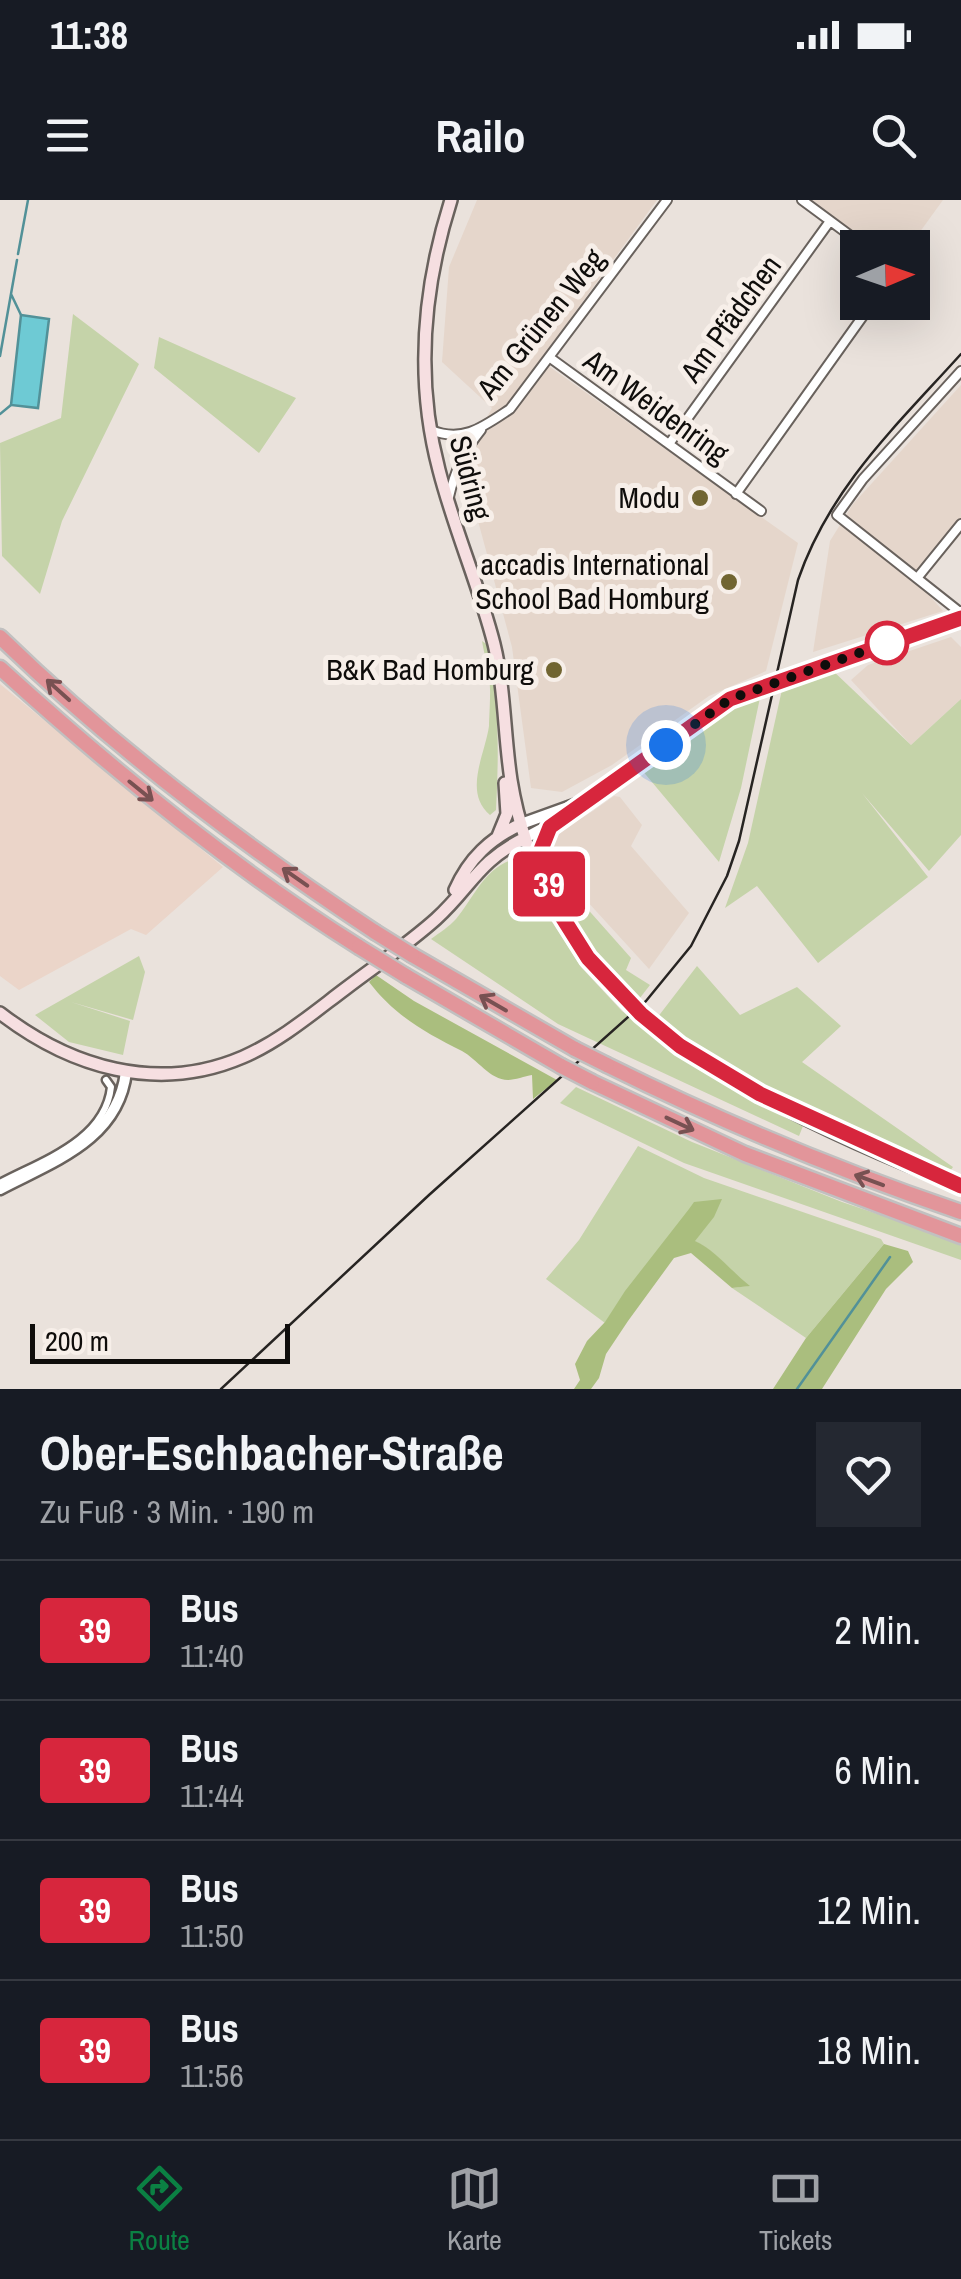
<!DOCTYPE html>
<html lang="de">
<head>
<meta charset="utf-8">
<style>
  :root { --surface:#171b24; --page:#242831; --text:#f1f3f6; --muted:#9ea1a6; --line:#363941; --accent:#0b8043 }
  body { margin:0; font-family:"Archivo Narrow",sans-serif; background:var(--page); color:var(--text); height:100vh; display:flex; flex-direction:column; font-size:38px; white-space:nowrap }
  * { box-sizing:border-box; margin:0 }
  p { font-size:32px; color:var(--muted) }
  .icon { flex:none; width:55px; height:55px; fill:none; stroke:currentColor; stroke-width:2; stroke-linecap:round; stroke-linejoin:round }
  .map { position:relative; height:1189px; overflow:hidden }
  .details { display:flex; flex-direction:column; background:var(--surface); flex:1 }
  .details>* { flex:none }
  .badge { padding:0 20px; border-radius:8px; font-size:35px; line-height:65px }
  .needle { width:65px; rotate:88deg }
  .fabs { position:absolute; left:840px; top:30px; display:grid; gap:20px }
  .fabs a { display:grid; place-items:center; width:90px; height:90px; border-radius:0px; background:var(--surface); box-shadow:0 10px 40px #0002; font-size:50px }
  .scale { position:absolute; left:30px; bottom:25px; width:260px; box-sizing:border-box; padding-left:10px; border:5px solid #0f0d0b; border-top:0; font-size:28px; line-height:35px; white-space:nowrap; color:#0f0d0b; -webkit-text-stroke:8px #f7efe9; paint-order:stroke }
  .you { position:absolute; width:50px; height:50px; margin:-25px; border:8px solid #fff; border-radius:50%; background:#1a73e8; box-shadow:0 0 0 15px #1a73e833 }
  .map>.badge { position:absolute; translate:-50% -50%; box-shadow:0 0 0 5px #fff }
  .round { display:grid; place-items:center; flex:none; width:105px; height:105px; border-radius:0px; background:var(--page) }
  .headline { display:flex; align-items:center; justify-content:space-between; height:170px; padding:0 40px }
  h1 { font-size:48px; font-weight:700; line-height:75px }
  ul { padding:0; list-style:none }
  li { display:flex; align-items:center; gap:30px; height:140px; padding:0 40px; border-top:2px solid var(--line) }
  li div { flex:1 }
  li b { display:block; font-size:38px }
  li em { font-style:normal }
  li .badge { min-width:110px; font-weight:700; text-align:center }
  .status { display:flex; justify-content:space-between; align-items:center; height:70px; padding:0 50px; background:var(--surface); direction:ltr }
  .status svg { height:28px; fill:currentColor }
  header { display:flex; justify-content:space-between; align-items:center; height:130px; padding:0 40px; background:var(--surface); font-size:45px; font-weight:700 }
  .tabs { display:flex; justify-content:space-around; align-items:center; height:140px; border-top:2px solid var(--line); background:var(--surface); font-size:28px; color:var(--muted) }
  .tabs a { display:grid; justify-items:center; gap:5px }
  .tabs .on { color:var(--accent) }
  .map>svg:first-child { display:block }
  .built { fill:#e5d6cb }
  .industrial { fill:#ebd5c9 }
  .green { fill:#c5d3a9 }
  .forest { fill:#aabe7e }
  .water { fill:#6ecad4; stroke:#529198; stroke-width:2.5 }
  .lines { fill:none; stroke-linecap:round; stroke-linejoin:round }
  .stream { stroke:#529198; stroke-width:2.5 }
  .pedestrian-casing { stroke:#69625d; stroke-width:11 }
  .minor-casing { stroke:#69625d; stroke-width:12 }
  .tertiary-casing { stroke:#69625d; stroke-width:15 }
  .secondary-casing { stroke:#69625d; stroke-width:16 }
  .motorway-casing { stroke:#c1c0c0; stroke-width:19 }
  .pedestrian { stroke:#fff; stroke-width:6 }
  .minor { stroke:#fff; stroke-width:8 }
  .tertiary { stroke:#fff; stroke-width:10 }
  .secondary { stroke:#f6dfe1; stroke-width:11 }
  .motorway { stroke:#e2959a; stroke-width:14 }
  .tram { stroke:#272422; stroke-width:2.5 }
  .secondary-bridge-casing { stroke:#69625d; stroke-width:16; stroke-linecap:butt }
  .motorway-bridge-casing { stroke:#c1c0c0; stroke-width:19; stroke-linecap:butt }
  .secondary-bridge { stroke:#f6dfe1; stroke-width:11 }
  .motorway-bridge { stroke:#e2959a; stroke-width:14 }
  .oneway { stroke:#785152 }
  .line-casing { stroke:#fff; stroke-width:22 }
  .line { stroke:#d7263d; stroke-width:15 }
  .walk { stroke:#0f0d0b; stroke-width:10; stroke-dasharray:0 18 }
  .poi-dot { fill:#716531; stroke:#f7efe9; stroke-width:4 }
  .stop-dot { fill:#fff; stroke:#d7263d; stroke-width:5 }
  .labels { text-anchor:middle; stroke-width:10; stroke-linejoin:round; paint-order:stroke }
  .street-label { font-size:30px; fill:#0f0d0b; stroke:#f7efe9 }
  .poi-label { font-size:30px; fill:#0f0d0b; stroke:#f7efe9; text-anchor:end }
</style>
</head>
<body>
<div class="status"><b>11:38</b><svg viewBox="0 0 49 12"><path d="M0 12V9h3v3zM5 12V6h3v6zM10 12V3h3v9zM15 12V0h3v12zM26 1h20v11H26zM47 4h2v5h-2z"/></svg></div>
<header><svg class="icon" aria-label="menu" viewBox="0 0 24 24"><path d="M4 6h16M4 12h16M4 18h16"/></svg>Railo<svg class="icon" aria-label="search" viewBox="0 0 24 24"><circle cx="10" cy="10" r="6"/><path d="M15 15l6 6"/></svg></header>
<div class="map">
<svg width="961" height="1189" viewBox="0 0 961 1189">
  <rect width="100%" height="100%" fill="#eae2dc"/>
  <path class="built" d="M477,0H657L540,160L798,343L766,471L709,496L612,565L562,592L531,588L512,447L474,306L475,239L492,208L442,162L449,67Z
    M812,0H943L909,47L875,48Z
    M961,185V328L916,380L943,411L813,452L830,341L853,304Z
    M951,437L961,447V499L911,545L851,480L868,465Z
    M614,596L620,597L642,625L631,646L689,713L649,769L575,688L568,666L560,658L565,651L546,645L553,633L569,621L575,622L593,611Z"/>
  <path class="industrial" d="M0,484L223,667L146,735L131,729L19,790L0,776Z"/>
  <path class="green" d="M73,114L139,164L62,321L40,394L2,356L0,243L61,218Z
    M159,137L296,198L259,253L154,168Z
    M482,441L489,446C499,500 499,556 496,610L490,615C463,592 485,555 489,526C489,521 490,505 490,496C491,478 485,459 482,441Z
    M830,468L911,545L961,499V635L929,671L862,593L928,677L818,763L757,686L725,708L748,643L783,485Z
    M761,493L741,588L719,662L641,569L727,507Z
    M552,647L565,651L559,658L576,696L631,758L626,770L650,785L636,803C610,775 536,686 552,647Z
    M519,658L547,714L581,767L622,811L696,866L803,926L799,936L558,824L431,739C439,733 450,726 456,719C475,696 486,664 519,658Z
    M139,756L145,772L133,820L71,802L130,821L123,855L69,842L35,815Z
    M697,766L740,815L797,787L841,826L802,862L953,967L950,971C849,927 745,886 657,818Z
    M576,887L692,942L842,1002L961,1042V1060L684,963L560,903Z
    M638,946L704,978L881,1039L884,1044L806,1138L732,1088L748,1086C730,1071 715,1050 694,1041L714,1016C665,1053 638,1070 605,1123L546,1079L579,1040Z"/>
  <path class="forest" d="M376,775L414,801L557,880L533,899L532,875C525,876 515,880 508,880C490,880 477,859 462,851C426,833 395,816 369,782Z
    M722,999L714,1017L695,1041C714,1049 732,1072 750,1086L732,1088L691,1053L674,1058L628,1121L606,1154L599,1178L591,1189H574L580,1180L575,1164L587,1141L605,1122L625,1091L689,1009L694,1002Z
    M884,1044L908,1051L913,1062L886,1089L822,1189H773L806,1138Z"/>
  <path class="water" d="M21,115L49,119L38,208L11,205Z"/>
  <g class="lines">
    <path class="stream" d="M18,54L28,0
      M11,94L21,115
      M0,156L17,60
      M0,214L11,205
      M797,1189L890,1057"/>
    <defs>
      <path id="pedestrian" d="M0,983C41,961 105,941 111,887L106,880"/>
      <path id="minor" d="M802,0L867,48
        M549,157L761,311
        M961,171L863,279L837,315L961,413
        M431,230C463,243 483,227 510,209L667,0
        M669,244L830,21
        M736,294L873,102
        M449,297C455,270 464,251 481,230
        M918,377L961,324"/>
      <path id="tertiary" d="M521,624L582,602
        M549,628L540,652L550,687
        M525,638L577,610L730,499L961,418
        M0,989C53,961 118,940 126,872"/>
      <path id="secondary" d="M451,0C423,88 415,179 439,270C454,329 479,385 494,444C505,489 504,535 511,580C525,668 570,743 631,805
        M498,636L507,614L505,583
        M455,690C469,658 490,639 521,624
        M0,813C70,867 157,894 243,857C280,841 313,813 345,789C375,766 407,745 436,719C472,686 477,662 525,638
        M661,832C746,896 862,948 961,986"/>
      <path id="motorway" d="M0,437C114,548 243,645 375,732
        M0,468C112,570 230,666 359,747
        M412,755L575,849
        M406,776L561,866
        M607,865C722,922 840,971 961,1012
        M592,882L745,954L961,1036"/>
    </defs>
    <use href="#pedestrian" class="pedestrian-casing"/>
    <use href="#minor" class="minor-casing"/>
    <use href="#tertiary" class="tertiary-casing"/>
    <use href="#secondary" class="secondary-casing"/>
    <use href="#motorway" class="motorway-casing"/>
    <use href="#pedestrian" class="pedestrian"/>
    <use href="#minor" class="minor"/>
    <use href="#tertiary" class="tertiary"/>
    <use href="#secondary" class="secondary"/>
    <use href="#motorway" class="motorway"/>
    <path class="tram" d="M221,1189L429,995L646,801L691,746L727,676L739,641L798,380C830,287 897,225 961,154"/>
    <defs>
      <path id="secondary-bridge" d="M631,805L661,832"/>
      <path id="motorway-bridge" d="M375,732L412,755
        M359,747L406,776
        M575,849L607,865
        M561,866L592,882"/>
    </defs>
    <use href="#secondary-bridge" class="secondary-bridge-casing"/>
    <use href="#motorway-bridge" class="motorway-bridge-casing"/>
    <use href="#secondary-bridge" class="secondary-bridge"/>
    <use href="#motorway-bridge" class="motorway-bridge"/>
  </g>
  <defs><path id="oneway-shaft" d="M-6 0H5M1.5-3L5.5 0L1.5 3" fill="none" stroke-width="1.6" stroke-linecap="round" stroke-linejoin="round" transform="scale(2.5)"/></defs>
  <g class="oneway">
    <use href="#oneway-shaft" transform="translate(58 490) rotate(-138)"/>
    <use href="#oneway-shaft" transform="translate(141 591) rotate(39)"/>
    <use href="#oneway-shaft" transform="translate(295 677) rotate(-145)"/>
    <use href="#oneway-shaft" transform="translate(493 803) rotate(-150)"/>
    <use href="#oneway-shaft" transform="translate(680 924) rotate(25)"/>
    <use href="#oneway-shaft" transform="translate(869 980) rotate(-160)"/>
  </g>
  <g class="lines">
    <defs>
      <path id="line" d="M961,418L730,499L550,627L540,652L554,704L588,758L641,814L680,846L760,894L961,986"/>
    </defs>
    <use href="#line" class="line-casing"/>
    <use href="#line" class="line"/>
    <path class="walk" d="M666,545L730,499L887,443"/>
  </g>
  <g class="poi-dot">
    <circle cx="700" cy="298" r="10"/>
    <circle cx="729" cy="382" r="10"/>
    <circle cx="554" cy="470" r="10"/>
  </g>
  <circle class="stop-dot" cx="887" cy="443" r="20"/>
  <g class="labels">
    <g class="street-label">
      <text transform="translate(731 119) rotate(-54)" y="10">Am Pfädchen</text>
      <text transform="translate(541 124) rotate(-51)" y="10">Am Grünen Weg</text>
      <text transform="translate(656 207) rotate(36)" y="10">Am Weidenring</text>
      <text transform="translate(470 278) rotate(75)" y="10">Südring</text>
    </g>
    <g class="poi-label">
      <text x="680" y="308">Modu</text>
      <text x="709" y="375">accadis International<tspan x="709" dy="34">School Bad Homburg</tspan></text>
      <text x="534" y="480">B&amp;K Bad Homburg</text>
    </g>
  </g>
</svg>
<div class="fabs">
<a><svg class="needle" viewBox="-14 -14 28 28"><path d="M0-13l5 13h-10z" fill="#e53935"/><path d="M0 13l5-13h-10z" fill="#9ea1a6"/></svg></a>
</div>
<div class="scale">200 m</div>
<div class="you" style="left:666px;top:545px"></div>
<b class="badge" style="left:549px;top:684px;background:#d7263d;color:#fff">39</b>
</div>
<section class="details">
<div class="headline"><div><h1>Ober-Eschbacher-Straße</h1><p>Zu Fuß · 3 Min. · 190 m</p></div><a class="round"><svg class="icon" aria-label="heart" viewBox="0 0 24 24"><path d="M12 20l-8-8c-3-5 5-10 8-4 3-6 11-1 8 4z"/></svg></a></div>
<ul>
<li><span class="badge" style="background:#d7263d;color:#fff">39</span><div><b>Bus</b><p>11:40</p></div><em>2 Min.</em></li>
<li><span class="badge" style="background:#d7263d;color:#fff">39</span><div><b>Bus</b><p>11:44</p></div><em>6 Min.</em></li>
<li><span class="badge" style="background:#d7263d;color:#fff">39</span><div><b>Bus</b><p>11:50</p></div><em>12 Min.</em></li>
<li><span class="badge" style="background:#d7263d;color:#fff">39</span><div><b>Bus</b><p>11:56</p></div><em>18 Min.</em></li>
</ul>
</section>
<nav class="tabs">
<a class="on"><svg class="icon" aria-label="directions" viewBox="0 0 24 24"><path d="M12 3l9 9-9 9-9-9zM9 14v-3h6M13 9l2 2-2 2"/></svg>Route</a>
<a><svg class="icon" aria-label="map" viewBox="0 0 24 24"><path d="M3 6l6-2 6 2 6-2v14l-6 2-6-2-6 2zM9 4v14M15 6v14"/></svg>Karte</a>
<a><svg class="icon" aria-label="tickets" viewBox="0 0 24 24"><path d="M3 7h18v10H3zM15 7v10"/></svg>Tickets</a>
</nav>
</body>
</html>
